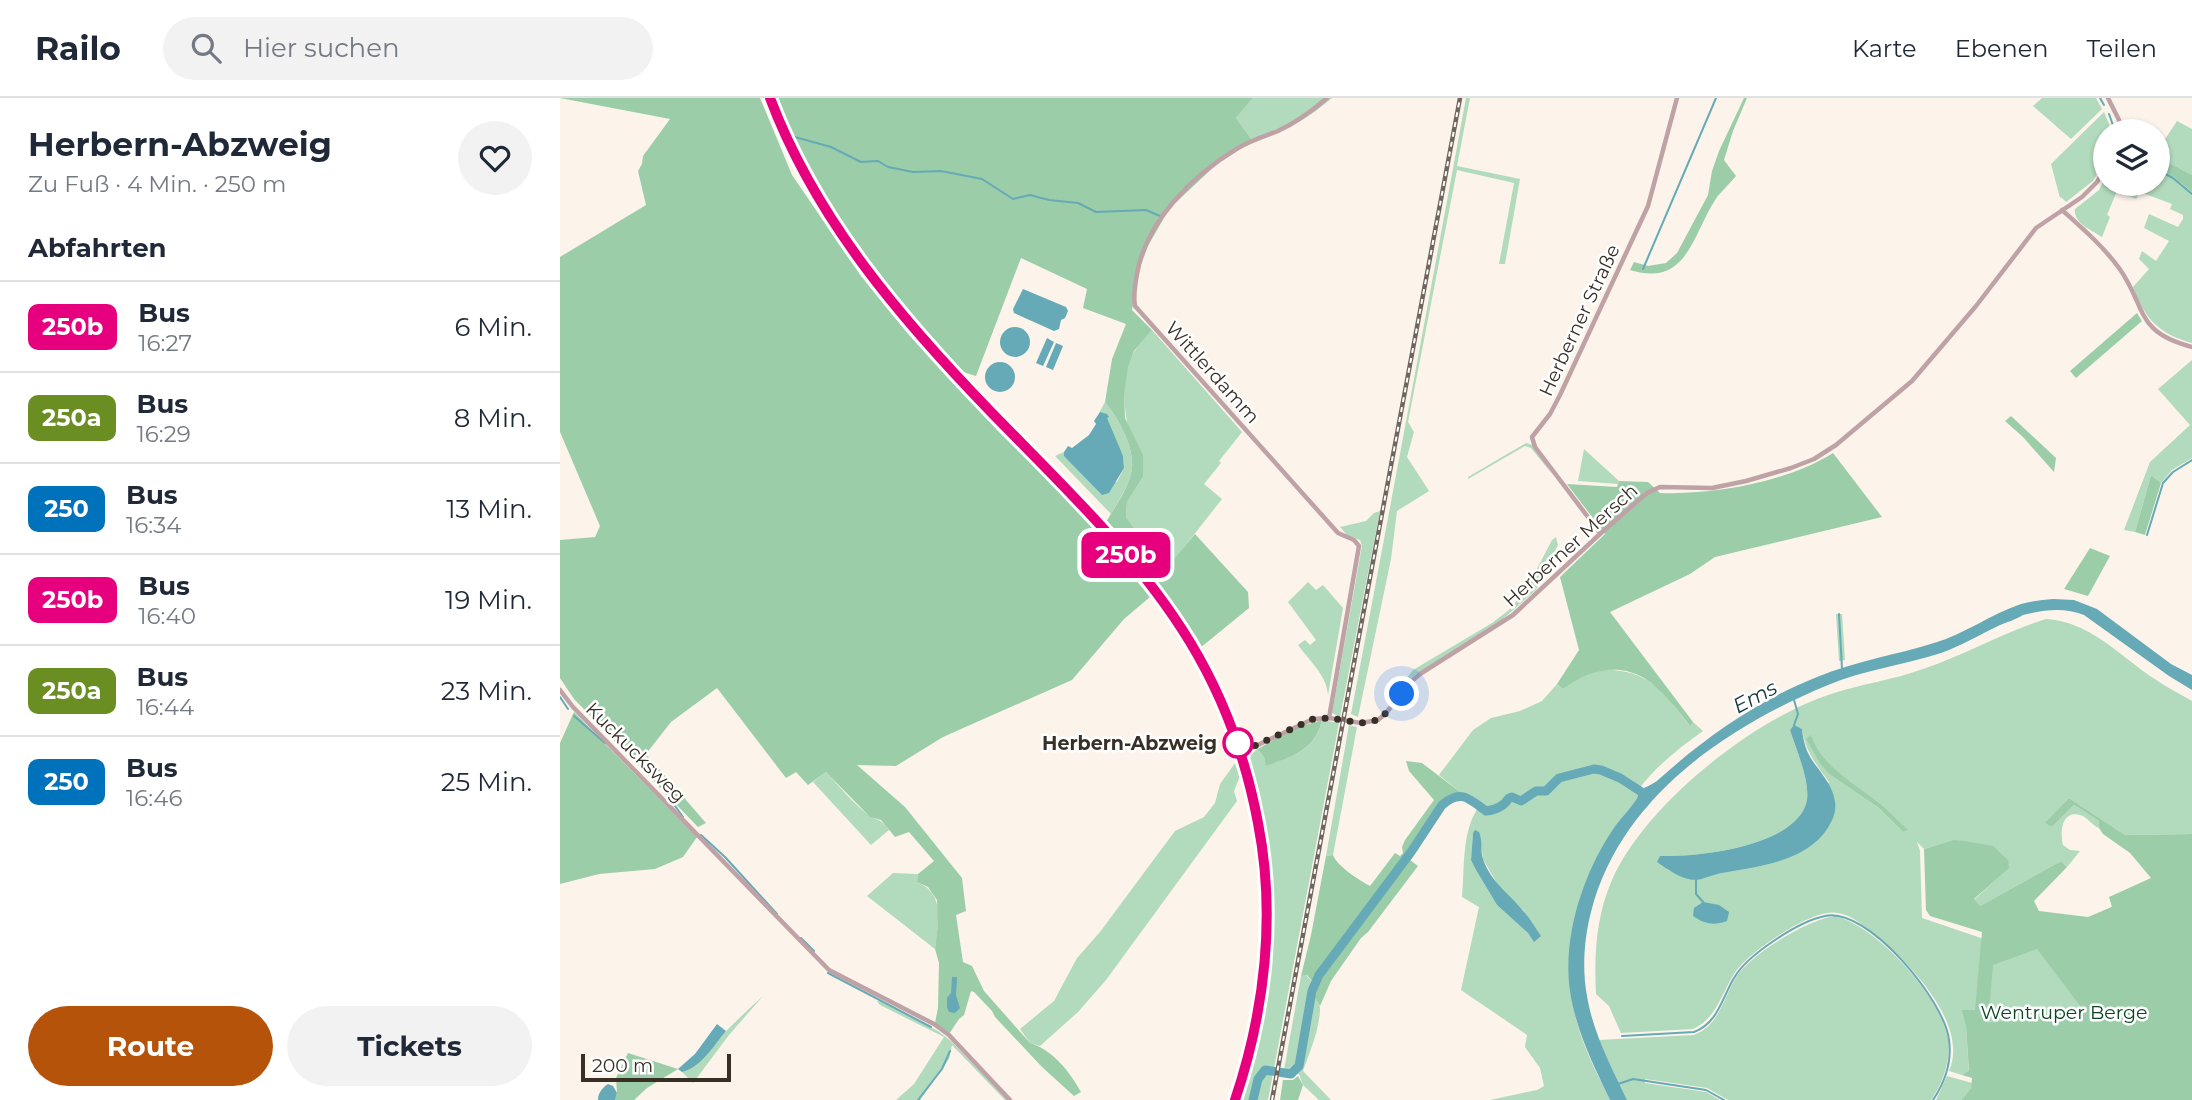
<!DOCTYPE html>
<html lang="de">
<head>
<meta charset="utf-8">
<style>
  :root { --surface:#fff; --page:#f2f2f3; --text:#1f2937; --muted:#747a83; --line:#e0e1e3; --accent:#b45309 }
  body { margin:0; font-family:Montserrat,sans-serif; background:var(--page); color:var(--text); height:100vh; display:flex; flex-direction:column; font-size:26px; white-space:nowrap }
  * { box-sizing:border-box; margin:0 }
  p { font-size:23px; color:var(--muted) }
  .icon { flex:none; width:38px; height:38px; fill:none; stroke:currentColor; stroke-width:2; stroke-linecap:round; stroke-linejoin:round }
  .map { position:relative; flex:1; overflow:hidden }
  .sheet { display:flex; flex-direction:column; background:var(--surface); width:560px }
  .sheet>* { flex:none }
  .badge { padding:0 14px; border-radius:10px; font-size:24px; line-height:46px }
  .controls { position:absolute; left:1533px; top:21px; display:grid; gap:14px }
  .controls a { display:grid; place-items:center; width:77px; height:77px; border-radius:50%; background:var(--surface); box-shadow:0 2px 5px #0004; font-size:35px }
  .scale { position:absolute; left:21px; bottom:18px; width:150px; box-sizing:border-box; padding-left:7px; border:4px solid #383027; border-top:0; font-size:19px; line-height:24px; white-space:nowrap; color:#383027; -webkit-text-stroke:5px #fff; paint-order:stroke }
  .you { position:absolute; width:35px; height:35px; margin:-18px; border:5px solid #fff; border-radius:50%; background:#1a73e8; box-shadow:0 0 0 10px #1a73e833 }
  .map>.badge { position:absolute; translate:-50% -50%; box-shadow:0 0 0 4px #fff }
  h2 { padding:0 28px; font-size:26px; line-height:63px }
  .round { display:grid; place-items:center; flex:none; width:74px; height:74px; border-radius:37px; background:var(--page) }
  .summary { display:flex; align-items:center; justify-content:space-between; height:119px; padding:0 28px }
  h1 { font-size:33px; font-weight:700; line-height:52px }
  .button { display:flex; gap:14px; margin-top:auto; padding:14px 28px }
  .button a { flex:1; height:80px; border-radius:42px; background:var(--accent); color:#fff; font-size:28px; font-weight:700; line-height:80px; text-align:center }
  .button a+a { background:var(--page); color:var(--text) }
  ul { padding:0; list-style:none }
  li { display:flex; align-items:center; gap:21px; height:91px; padding:0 28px; border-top:2px solid var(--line) }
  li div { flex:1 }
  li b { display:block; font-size:26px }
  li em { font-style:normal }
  li .badge { min-width:77px; font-weight:700; text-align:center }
  header { display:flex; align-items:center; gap:42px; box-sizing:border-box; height:98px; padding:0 35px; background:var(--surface); border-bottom:2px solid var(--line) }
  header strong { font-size:33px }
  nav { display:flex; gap:38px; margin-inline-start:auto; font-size:24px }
  .search { width:490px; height:63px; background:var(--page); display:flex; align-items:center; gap:18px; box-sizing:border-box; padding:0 24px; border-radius:38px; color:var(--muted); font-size:26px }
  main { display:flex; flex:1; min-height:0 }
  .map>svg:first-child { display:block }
  .green { fill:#b2dabc; fill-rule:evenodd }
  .forest { fill:#9ccda9; fill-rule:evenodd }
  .water { fill:#65aab6 }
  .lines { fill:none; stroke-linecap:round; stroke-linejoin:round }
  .stream { stroke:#65aab6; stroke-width:2 }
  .river { stroke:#65aab6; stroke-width:9 }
  .street { stroke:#bea2a6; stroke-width:4.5 }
  .secondary { stroke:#a27b80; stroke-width:6 }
  .rail-casing { stroke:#6f665d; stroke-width:4.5 }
  .rail { stroke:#fff; stroke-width:2; stroke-dasharray:5; stroke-linecap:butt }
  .line-casing { stroke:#fff; stroke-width:16 }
  .line { stroke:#e6007e; stroke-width:10 }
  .walk { stroke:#383027; stroke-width:7; stroke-dasharray:0 12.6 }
  .stop-dot { fill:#fff; stroke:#e6007e; stroke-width:3.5 }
  .labels { text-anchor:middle; stroke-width:5; stroke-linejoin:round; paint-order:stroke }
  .street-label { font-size:19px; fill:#383027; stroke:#fff }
  .stop-label { font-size:19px; font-weight:bold; fill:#383027; stroke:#fff; text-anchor:end }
  .park-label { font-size:19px; fill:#0c4625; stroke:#fff }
  .water-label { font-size:21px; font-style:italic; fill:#14363c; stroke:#fff }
</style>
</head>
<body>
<header>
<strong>Railo</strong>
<div class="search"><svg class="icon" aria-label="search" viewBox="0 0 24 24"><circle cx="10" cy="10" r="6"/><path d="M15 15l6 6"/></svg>Hier suchen</div>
<nav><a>Karte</a><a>Ebenen</a><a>Teilen</a></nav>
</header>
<main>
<section class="sheet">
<div class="summary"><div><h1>Herbern-Abzweig</h1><p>Zu Fuß · 4 Min. · 250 m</p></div><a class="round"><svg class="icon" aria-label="heart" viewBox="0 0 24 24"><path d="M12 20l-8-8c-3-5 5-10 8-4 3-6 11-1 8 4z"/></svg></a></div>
<h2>Abfahrten</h2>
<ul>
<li><span class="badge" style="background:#e6007e;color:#fff">250b</span><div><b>Bus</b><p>16:27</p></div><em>6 Min.</em></li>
<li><span class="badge" style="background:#6b8e23;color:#fff">250a</span><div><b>Bus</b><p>16:29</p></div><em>8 Min.</em></li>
<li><span class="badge" style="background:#0072bc;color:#fff">250</span><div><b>Bus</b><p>16:34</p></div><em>13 Min.</em></li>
<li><span class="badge" style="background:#e6007e;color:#fff">250b</span><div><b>Bus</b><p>16:40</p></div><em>19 Min.</em></li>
<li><span class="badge" style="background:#6b8e23;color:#fff">250a</span><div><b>Bus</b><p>16:44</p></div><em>23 Min.</em></li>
<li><span class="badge" style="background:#0072bc;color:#fff">250</span><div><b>Bus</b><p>16:46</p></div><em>25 Min.</em></li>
</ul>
<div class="button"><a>Route</a><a>Tickets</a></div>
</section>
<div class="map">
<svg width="1632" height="1002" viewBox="0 0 1632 1002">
  <rect width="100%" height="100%" fill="#fcf3ea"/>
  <path class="green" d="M693,0H772C747,22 724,33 693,43L676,20Z
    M906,0H910L897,68L960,81L945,166H939L954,85L897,72L848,324L854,334L847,359L869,393L837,413L831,461L798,619L791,616C830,411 868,206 906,0Z
    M1482,0H1536L1542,11L1511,41L1473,8Z
    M1544,14L1552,33H1545L1544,64L1533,83L1506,104L1501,99L1500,100L1491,66Z
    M1617,23L1632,31V77L1598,59V52Z
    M1598,70L1614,79L1632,94V245C1599,236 1585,221 1573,189L1589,171L1579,161L1582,153L1596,163L1609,143L1584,130L1589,116L1618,129L1623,121V117L1610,111L1612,106L1580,94L1576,101L1557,93L1547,117L1550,119L1542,139C1531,132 1513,125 1515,111L1539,92L1545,80V86H1598Z
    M592,232L682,334L659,363L661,365L644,386L662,401L610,467L595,459L566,419L567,404L583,379C571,340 552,293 574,254C579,246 586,239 592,232Z
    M1632,262V360L1612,372L1601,385L1591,377L1575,434L1564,432L1590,364L1630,327L1598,291Z
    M545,304C559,321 577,353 571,376C568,390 557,404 551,416L495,358L504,354V358L557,384L564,370L563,358L540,314L539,315Z
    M966,345L973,347L992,376L971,350L965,348L908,381V379Z
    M1024,351L1059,383L1058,386L1018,383Z
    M820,413L780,619L772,615L802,448L800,442L787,437L780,429L806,423L814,415Z
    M996,439L998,447L976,492L935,528L855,577L831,605L828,604L853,572L932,525L949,512L966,492L992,442Z
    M748,484L756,492L763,487L783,510L768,597C767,578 749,562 738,547L745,542L750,547L756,542L728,504Z
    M1276,516H1282L1285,562L1279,563Z
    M1486,521C1529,524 1556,554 1590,578C1603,587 1618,595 1632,603V736L1565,737L1509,700L1486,725L1492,729L1514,707L1539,723V730C1531,727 1528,719 1520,717C1501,712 1500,735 1503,747L1510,752L1520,753L1507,769L1501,763L1420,808L1414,802L1448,770L1393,742L1364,751L1357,744L1360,753L1362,820L1421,840L1439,842L1529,820L1553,808L1550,801L1603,774L1632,1002L1415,993L1414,913L1403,912L1406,929L1409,974L1402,977L1389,973C1410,926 1347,862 1314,836C1303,827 1292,817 1277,815C1267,813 1256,818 1246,822C1226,831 1185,858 1174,876C1161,896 1157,920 1133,931L1061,935L1049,908L1036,896C1034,857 1036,818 1052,782C1085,707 1193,621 1271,596C1301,586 1333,582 1363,571C1405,557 1444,534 1486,521ZM1234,628L1242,631C1245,653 1256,666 1269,684L1215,764L1148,777L1136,782L1108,772L1100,758C1138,759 1232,749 1246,706C1252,687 1236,651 1230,632ZM1251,638C1264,677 1319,700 1347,732L1343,734L1319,710L1269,676L1247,641Z
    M1040,571C1054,572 1071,573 1083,580C1102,589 1116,612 1129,627L1133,624L1143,633C1118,651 1096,668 1078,692L1080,697C1065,718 1049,736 1037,759C1008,815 1000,884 1023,943C1030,963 1041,983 1050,1002H930L977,992L984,988L980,970L965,949L967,937L901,892L919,809L902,799C905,769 901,730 921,706L910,697L900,694L879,677L913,632L931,620L960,613L982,603L997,586L1003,591L1013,583ZM913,735L921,747L923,761L940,791L964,813L975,844L968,835L937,807L916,772L911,761Z
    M762,622L779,625L708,1002H680C719,895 720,772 689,662L692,656L696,652L699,653L704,659L706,667C733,658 755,653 762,622Z
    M789,627L797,629L773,757L766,758Z
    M675,665L680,678L674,693L677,703L546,882L518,914L480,948L470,945L460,931L494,903L517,860L540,834L615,733L644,719L655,705L660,686Z
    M266,674C279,688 292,704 307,716C317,724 319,718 329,732L311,747L253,684Z
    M333,775L358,776L357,784C386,796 378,825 375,851L307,798Z
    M1275,818C1317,828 1380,898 1388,941C1391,962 1383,985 1371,1002H1168L1147,990L1085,981V985L1146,994L1160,1002H1067L1038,942L1134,937C1159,927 1163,902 1175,881C1188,858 1248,821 1275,818Z
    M746,877L757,889C756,899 760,903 760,912C759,933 750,953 743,973L771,1002H759L743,987L739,976L724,972L741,878Z
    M203,898L169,937L133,985L122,974C142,969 152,948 166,933C178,921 190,910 203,898Z
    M317,903H323L378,933L391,943L448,1002H445L392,947L389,961L360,1002H336L354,986L384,939L320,907Z
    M1387,978L1412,985L1411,990L1401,1002H1376Z"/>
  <path class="forest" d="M0,0H200L232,77L301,178L349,237L439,334L513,406L590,499L564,521L512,582L383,639L336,668L297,667L345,709L402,780L406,813L396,817L403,864L412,868L424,893L470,945C493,952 510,974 521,994L514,998L482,969L435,919L432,913L414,894L411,893L404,917L399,921L389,936L375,925L378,910L379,865L375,851L378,826L377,802L368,789L357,784L358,776L374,763L349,734L335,739L321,722L310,719L266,674L248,687L236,674L226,680L157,590L111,624L86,656L146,725L138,729L14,601L0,580V442L35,439L40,428L0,334V159L86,107L78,73L82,66L83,58L110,21Z
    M215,0H693L676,20L693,43L659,64L609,111L588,148L580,169L572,212L592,232L574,253L568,269L564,297L565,320L583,357V379L567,404L566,419L595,459L609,467L635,436L688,494L689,510L640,550L596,487L545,426C553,411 567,393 571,376C577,353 559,321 545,304L552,261L566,226L523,210L527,191L461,160L416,278L400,273L306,166L243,66Z
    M1184,0H1187L1173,33L1164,62L1176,78C1170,85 1163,92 1157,99C1132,136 1128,190 1070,172L1074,164L1088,168L1106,165L1117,155L1148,97L1152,73L1159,53Z
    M1598,59L1632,77V94L1614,79L1598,70Z
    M1577,215L1582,223L1516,280L1510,273Z
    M1451,318L1496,360L1494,374L1463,339L1445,323Z
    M1273,355L1322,419L1155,459L1130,476L1050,514L1133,624L1130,628C1117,612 1102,591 1084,580C1057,564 1026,573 1003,591L997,586L1019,552L1000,479L1045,436L1007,386L1057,389L1059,383L1088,384L1100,395C1154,397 1227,384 1273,355Z
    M1591,377L1601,385L1585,437L1575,434Z
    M1530,450L1550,458L1528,498L1504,491Z
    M14,614L137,739L123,759L95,771L39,776L0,786V645Z
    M762,622C755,653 732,658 706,668L704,659L699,653L696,652L735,630Z
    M1251,637C1262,669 1294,685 1320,706C1330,714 1338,723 1348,732L1343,734L1319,710L1269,676L1260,665L1246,641Z
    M846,663L862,665L900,694L901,701H895L883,710L850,762L858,768L808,834L801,840L771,883L760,908L756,900L757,889L747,877L741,878L751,837L766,758L773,757C777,768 799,782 810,788L835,755L840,758L843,755L842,749L845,742L874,702L849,673Z
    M1509,700L1565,737L1632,736V1002H1401L1411,990L1412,980L1402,977L1409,973L1406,929L1402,912H1415L1422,834L1370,818L1366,812L1364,751L1393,742L1404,743L1433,748L1448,762L1449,770L1414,801L1420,808L1501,763L1507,769L1474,803L1479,813L1528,819L1552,809L1549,799L1591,780L1570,755L1543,736L1539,730V723L1514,707L1492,729L1485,725ZM1477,851L1524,913L1428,925L1433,867Z
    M68,955L118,971L87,990L74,1002H55L57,995L56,980Z
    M738,978L743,987L738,1002H720L723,982H733Z"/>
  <path class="water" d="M463,191L506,209L508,213L505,220L501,222L499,231L494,233L454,215L453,211Z
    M440 244a15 15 0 1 1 30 0a15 15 0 1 1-30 0Z
    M487,240L494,244L483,268L476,265Z
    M496,245L503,248L493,272L486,269Z
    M425 279a15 15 0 1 1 30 0a15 15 0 1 1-30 0Z
    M540,314L547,316L549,319L547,320L563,358L564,370L549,395L542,397L504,358V354L508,348L512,350L529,337L536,326L534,323Z
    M1493,501L1514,502L1537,511L1611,566L1632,577V592L1609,578L1524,517C1504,509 1483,512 1463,517C1455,522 1447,524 1438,528C1419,537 1401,548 1381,555C1343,567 1304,572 1268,587C1166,629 1060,700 1031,814C1024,841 1022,871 1027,898C1033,935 1051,968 1067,1002H1050C1033,966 1016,933 1010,893C1002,838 1024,772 1056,727C1062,719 1070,711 1076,702C1078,700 1078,696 1080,693C1082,690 1094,686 1098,682C1146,639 1197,603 1257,579C1295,563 1336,557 1374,545C1405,536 1431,516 1461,506C1471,503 1482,502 1493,501Z
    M1234,627L1242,631C1243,642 1246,653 1252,662C1263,678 1282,697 1273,720C1255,763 1201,768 1162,775C1154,776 1144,781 1136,782C1122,782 1107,771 1097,764L1100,758C1138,759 1232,749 1246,706C1252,687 1236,651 1230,632Z
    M915,732L919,734C923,743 920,752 923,761C931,785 951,797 965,815C971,822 976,831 981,838L974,844L968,835L937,807L916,772L911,762L913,735Z
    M1143,804L1159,807L1169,814L1167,823C1153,828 1145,826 1133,818L1134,810Z
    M392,879H397L396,897L400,910L395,915L389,914L387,909V900L391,895Z
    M157,926L166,933C153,948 142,969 122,974L118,971L135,956Z
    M48,986L53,988L57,995L55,1002H38C38,995 42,990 48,986Z"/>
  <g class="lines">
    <path class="stream" d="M1540,0L1544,7
      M1549,16L1555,33
      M235,39L271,49L301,64L318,63L328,69L353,74L381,73L422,81L453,101L470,97L489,102L518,105L536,114L586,112L600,118
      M1598,72L1613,80L1632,96
      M1083,171L1156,0
      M1587,437L1603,385L1613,374L1632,362
      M1279,516L1282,571
      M0,599L8,611
      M14,618L45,645
      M1234,627L1238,616L1234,602
      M63,650L79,661
      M85,666L123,719
      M141,737L165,759L217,816
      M1136,782V796L1143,804
      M241,840L254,853
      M268,875L371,929
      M1062,938L1134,934C1158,925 1162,900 1174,880C1187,857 1239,823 1265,818C1307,808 1385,903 1389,942C1392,963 1385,984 1373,1002
      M1058,986L1073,981L1146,992L1164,1002
      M358,1002L382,971L390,953"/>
    <path class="river" d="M693,1002L698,981L705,972L731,976L739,968L752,893L759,877L851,754L882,707C901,691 908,700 926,713C936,712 944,708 949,700L952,699L961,703L976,693H986L999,680L1034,671L1041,672L1060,680L1080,693L1087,700"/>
    <path class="street" d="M767,0C752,13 735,25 718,33C705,38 690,43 678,50C633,77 586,123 577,176C575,187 573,197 575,208L778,435L794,442L799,448L769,620
      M1548,0L1559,22L1560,33
      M1502,112C1522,130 1543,148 1559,170C1587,209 1574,234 1632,249
      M1040,435L975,349L972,339L990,316L1000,297L1088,108L1117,0
      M0,592L13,609L269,872L374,926L389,937L450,1002
      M681,655L753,621L769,620L801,625L818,622L826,615L852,583L860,576L953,517L1041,435L1087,395L1100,389L1152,390L1186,383L1231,370L1254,361L1276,347L1352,283L1416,208L1476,130L1522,99L1537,84L1545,70"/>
    <path class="secondary" d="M210,0C249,103 316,192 391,272C525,415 659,520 698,725C716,817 705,913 675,1002"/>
    <defs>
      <path id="rail" d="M712,1002L900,0"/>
    </defs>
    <use href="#rail" class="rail-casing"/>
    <use href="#rail" class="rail"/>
  </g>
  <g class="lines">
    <defs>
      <path id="line" d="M210,0C256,122 342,222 431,314C502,387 577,457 630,544C664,600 686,661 698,725C716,817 705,913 675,1002"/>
    </defs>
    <use href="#line" class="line-casing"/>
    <use href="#line" class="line"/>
    <path class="walk" d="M678,645L681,654L753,621L769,620L801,625L818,622L826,615L842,596"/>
  </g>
  <circle class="stop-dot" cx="678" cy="645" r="14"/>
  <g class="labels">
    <g class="street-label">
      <text transform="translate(1019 222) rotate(-65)" y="7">Herberner Straße</text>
      <text transform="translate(653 274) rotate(48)" y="7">Wittlerdamm</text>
      <text transform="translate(1010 447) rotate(-42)" y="7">Herberner Mersch</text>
      <text transform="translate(76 654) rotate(45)" y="7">Kuckucksweg</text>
    </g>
    <g class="stop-label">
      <text x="657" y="652">Herbern-Abzweig</text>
    </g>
    <g class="park-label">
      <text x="1504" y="921">Wentruper Berge</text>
    </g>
    <g class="water-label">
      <text transform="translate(1195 599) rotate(-28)" y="7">Ems</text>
    </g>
  </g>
</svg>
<div class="controls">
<a><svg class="icon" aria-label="layers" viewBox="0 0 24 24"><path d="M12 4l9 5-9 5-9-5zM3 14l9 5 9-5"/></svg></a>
</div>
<div class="scale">200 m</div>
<div class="you" style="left:842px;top:596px"></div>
<b class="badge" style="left:566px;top:457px;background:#e6007e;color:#fff">250b</b>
</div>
</main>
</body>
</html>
